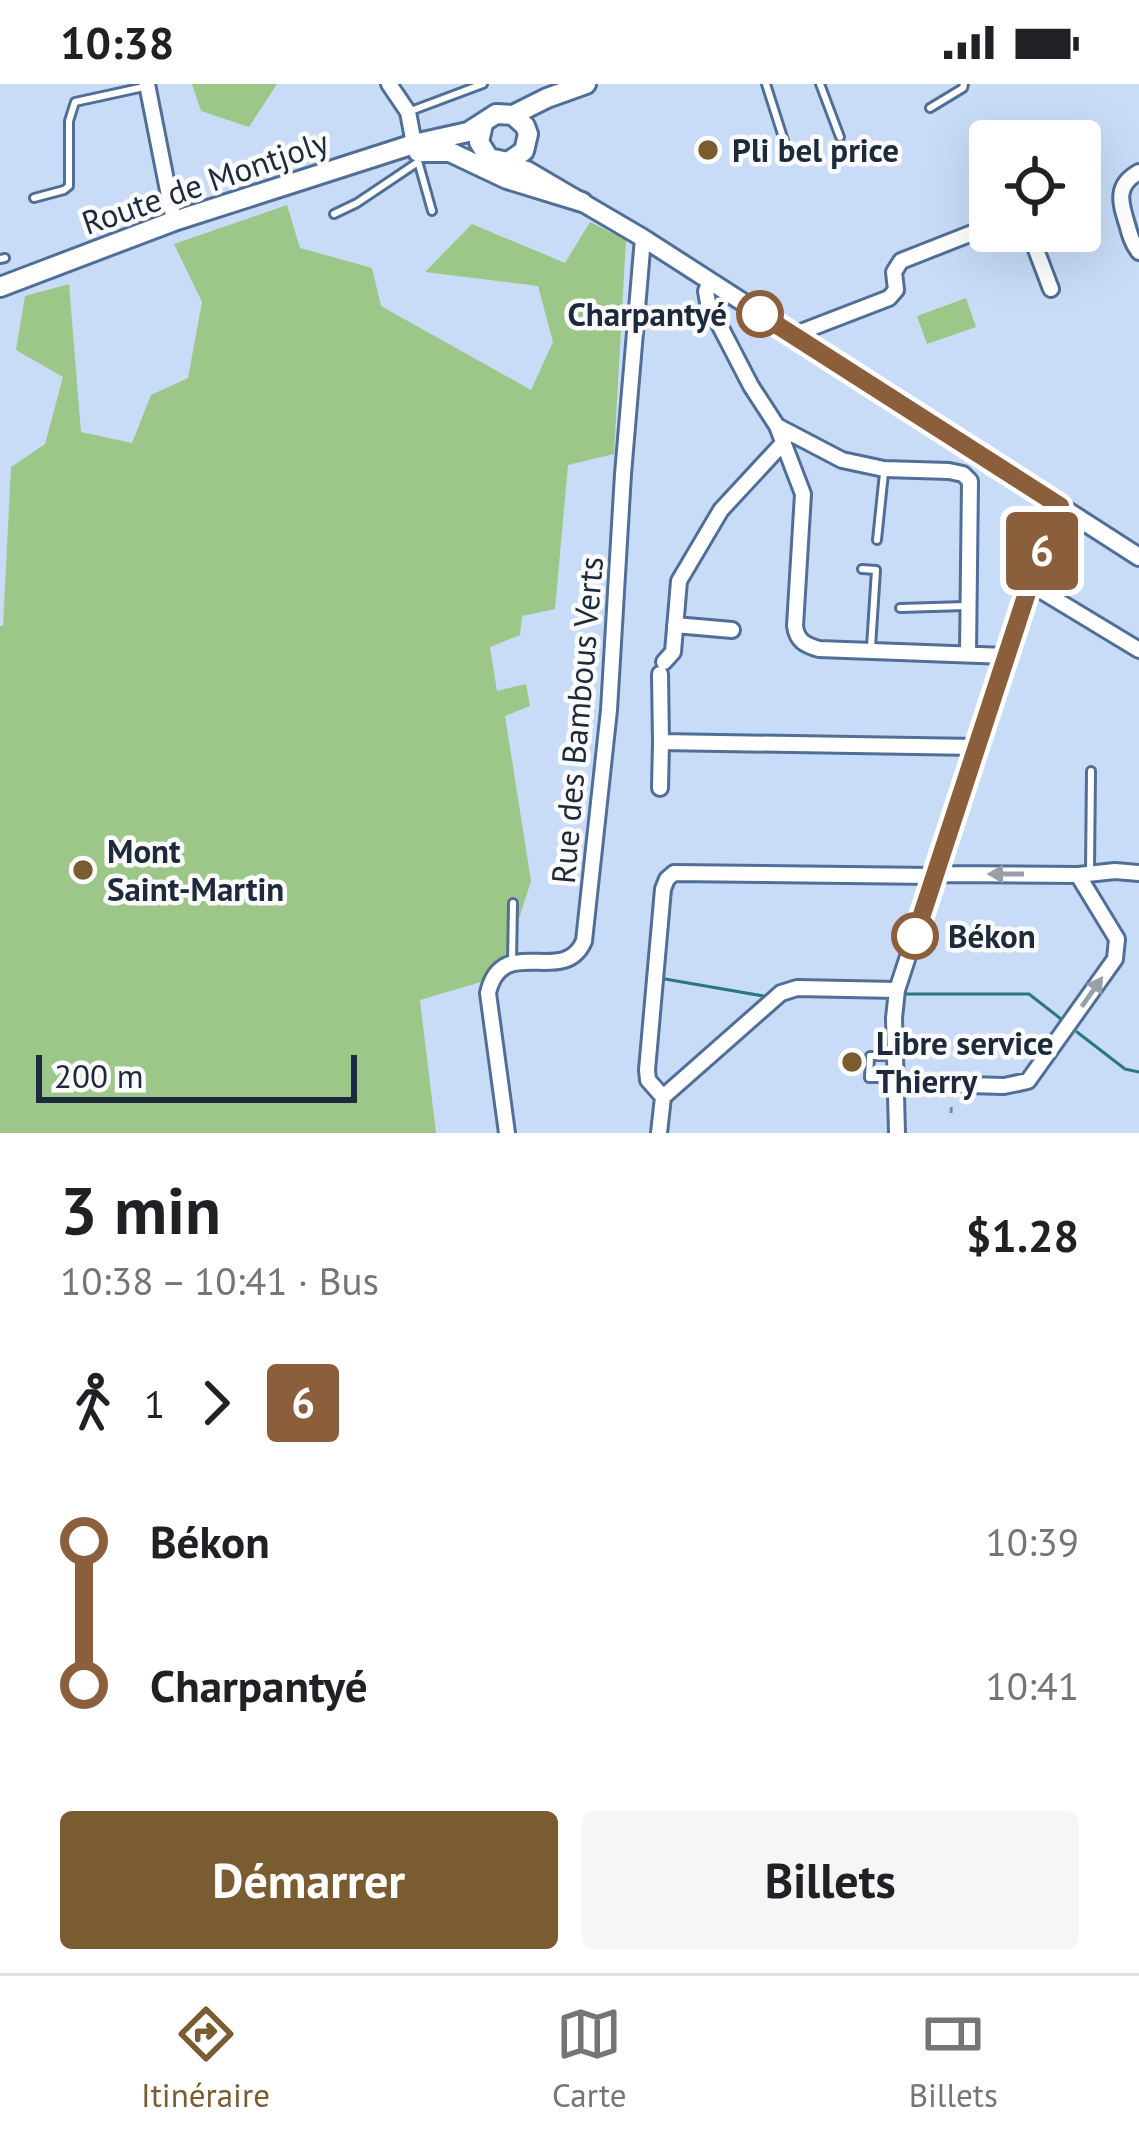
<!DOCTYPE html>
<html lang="fr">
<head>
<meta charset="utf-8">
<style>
  :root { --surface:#fff; --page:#f6f6f6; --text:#202124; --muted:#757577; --line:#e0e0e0; --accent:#795c30 }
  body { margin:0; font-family:"PT Sans",sans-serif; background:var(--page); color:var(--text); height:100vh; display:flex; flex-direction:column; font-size:45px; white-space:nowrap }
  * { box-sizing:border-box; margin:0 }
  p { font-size:39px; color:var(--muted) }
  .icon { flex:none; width:66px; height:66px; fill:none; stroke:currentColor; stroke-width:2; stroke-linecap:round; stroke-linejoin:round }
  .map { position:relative; height:1049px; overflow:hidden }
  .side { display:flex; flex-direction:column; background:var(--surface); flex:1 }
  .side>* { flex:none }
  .badge { padding:0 24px; border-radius:9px; font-size:42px; line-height:78px }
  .fabs { position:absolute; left:969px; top:36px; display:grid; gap:24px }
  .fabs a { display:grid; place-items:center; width:132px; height:132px; border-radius:12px; background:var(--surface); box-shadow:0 12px 48px #0002; font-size:60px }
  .scale { position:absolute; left:36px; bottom:30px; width:321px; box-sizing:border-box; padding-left:12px; border:6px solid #1d2a3b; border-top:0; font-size:33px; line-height:42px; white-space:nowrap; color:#1d2a3b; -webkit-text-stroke:9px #fbfbfb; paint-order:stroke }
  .map>.badge { position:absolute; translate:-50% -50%; box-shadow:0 0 0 6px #fff }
  .legs { display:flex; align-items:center; gap:18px; height:132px; padding:0 60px; font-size:39px }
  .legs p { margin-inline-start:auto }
  .summary { display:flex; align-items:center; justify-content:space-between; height:204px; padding:0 60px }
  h1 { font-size:66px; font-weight:700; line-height:90px }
  .cta { display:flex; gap:24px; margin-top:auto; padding:24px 60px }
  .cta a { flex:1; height:138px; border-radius:12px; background:var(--accent); color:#fff; font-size:48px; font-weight:700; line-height:138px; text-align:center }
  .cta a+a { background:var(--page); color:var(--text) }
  ul { padding:0 60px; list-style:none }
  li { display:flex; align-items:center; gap:42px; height:144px; font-size:45px }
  li i { display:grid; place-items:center; width:18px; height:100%; margin:0 15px; background:currentColor }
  li i::after { content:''; width:30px; height:30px; margin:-15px; border:9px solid; border-radius:50%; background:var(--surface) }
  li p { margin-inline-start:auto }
  li:first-child i { background:linear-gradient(#0000 50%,currentColor 0) }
  li:last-child i { background:linear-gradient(currentColor 50%,#0000 0) }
  .status { display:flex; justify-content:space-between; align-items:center; height:84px; padding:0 60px; background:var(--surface); direction:ltr }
  .status svg { height:33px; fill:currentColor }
  .menu { display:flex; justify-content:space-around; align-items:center; height:168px; border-top:3px solid var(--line); background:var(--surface); font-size:33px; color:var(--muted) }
  .menu a { display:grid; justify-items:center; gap:6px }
  .menu .active { color:var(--accent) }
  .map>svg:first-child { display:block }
  .green { fill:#9cc788 }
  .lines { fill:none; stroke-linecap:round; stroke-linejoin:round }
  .stream { stroke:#2a787e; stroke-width:3 }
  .service-casing { stroke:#506e96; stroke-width:12 }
  .minor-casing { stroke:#506e96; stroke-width:20 }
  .tertiary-casing { stroke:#506e96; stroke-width:22 }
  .secondary-casing { stroke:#506e96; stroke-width:24 }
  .path { stroke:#798aa1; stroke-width:3; stroke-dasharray:6 9; stroke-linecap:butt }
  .service { stroke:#fff; stroke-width:6 }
  .minor { stroke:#fff; stroke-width:14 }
  .tertiary { stroke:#fff; stroke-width:16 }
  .secondary { stroke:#fff; stroke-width:18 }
  .oneway { fill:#999fa7 }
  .line-1-casing { stroke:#fff; stroke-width:27 }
  .line-1 { stroke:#8b5e3c; stroke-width:18 }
  .poi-dot { fill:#795c30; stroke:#fbfbfb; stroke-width:4.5 }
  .stop-1-dot { fill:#fff; stroke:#8b5e3c; stroke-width:6 }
  .labels { text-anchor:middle; stroke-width:9; stroke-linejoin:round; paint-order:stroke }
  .poi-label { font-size:33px; font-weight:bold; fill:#1d2a3b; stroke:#fbfbfb; text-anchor:start }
  .street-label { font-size:33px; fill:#1d2a3b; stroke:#fbfbfb }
  .stop-label { font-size:33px; font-weight:bold; fill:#1d2a3b; stroke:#fbfbfb; text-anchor:end }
</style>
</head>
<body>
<div class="status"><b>10:38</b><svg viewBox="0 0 49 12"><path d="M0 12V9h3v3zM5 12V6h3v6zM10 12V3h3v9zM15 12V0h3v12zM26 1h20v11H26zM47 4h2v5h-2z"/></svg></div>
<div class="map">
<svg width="1139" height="1049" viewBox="0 0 1139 1049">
  <rect width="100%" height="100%" fill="#c8dcf8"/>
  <path class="green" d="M192,0H277L249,43L201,27Z
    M287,121L300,164L372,184L381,222L531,306L553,258L538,202L425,188L472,140L565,179L590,138L626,156L614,370L568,381L555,525L522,532L520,551L490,563L497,607L526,600L530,622L505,632L531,797L508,869L481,898L420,916L436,1049H0V542H3L11,383L45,360L63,293L16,266L25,212L69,200L81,348L132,359L151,311L188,294L202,218L174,160Z
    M966,214L976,243L927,260L917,232Z"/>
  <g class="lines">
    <path class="stream" d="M665,895L769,913
      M904,910H1029L1061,935
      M794,912L832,911
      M1077,948L1125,985L1139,988"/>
    <defs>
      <path id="service" d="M766,0L788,69
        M820,0L840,53
        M930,24L963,4L964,0
        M408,28L483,0
        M418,77L432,127
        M34,114L64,106L69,102V37L75,18L144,3
        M334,130L357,119L418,78
        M0,175L5,174
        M877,456L884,389
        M862,485L876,486L871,563
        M900,524L966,522
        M1090,786L1091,687
        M512,879L513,819
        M891,972H870L869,994H895"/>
      <path id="minor" d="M147,0L174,137
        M389,0L408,28L414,60
        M1139,88C1115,101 1120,118 1127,140C1130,151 1132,159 1139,168
        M1029,147L1051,205
        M710,198L706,207L708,219L751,302L777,342L842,376L884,385L949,387L963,390L970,397L968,568
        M793,251L889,214L896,206L894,188L901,177L990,142
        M777,342L803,410L795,542C797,557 805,561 819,565L1006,572
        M1030,500L1139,566
        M675,541L732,546
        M664,578L673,568L679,497L721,426L784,358
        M660,590L661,658L976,663
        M660,704L661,658
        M895,999L1004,1002L1028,997L1115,875L1117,855L1078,791
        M663,1013L648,996L647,986L663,805L667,795L674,789L933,792L941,790L1078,791L1115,787L1139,789
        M663,1013L781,909L797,904L897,906
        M507,1049L488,909C502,848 564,904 584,857L609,626L623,390L643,154
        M659,1049L663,1013
        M897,1049L894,934L897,906L1027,509L1060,421"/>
      <path id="tertiary" d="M502,79L527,86L643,154L1139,473"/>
      <path id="secondary" d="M513,31L547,14L586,0
        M418,68H450L507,95L582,118
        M0,203L174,137L414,60L468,48L496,30L513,31L525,42L528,50L524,67L508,78L489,74L479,58L483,40"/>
    </defs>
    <use href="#service" class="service-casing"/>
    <use href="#minor" class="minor-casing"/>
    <use href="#tertiary" class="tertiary-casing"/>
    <use href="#secondary" class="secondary-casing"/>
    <path class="path" d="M951,1029L952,1013"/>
    <use href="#service" class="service"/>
    <use href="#minor" class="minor"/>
    <use href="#tertiary" class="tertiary"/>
    <use href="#secondary" class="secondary"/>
  </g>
  <defs><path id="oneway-solid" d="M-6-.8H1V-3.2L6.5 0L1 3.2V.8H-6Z" transform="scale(3)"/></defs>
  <g class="oneway">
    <use href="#oneway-solid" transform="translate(1006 790) rotate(180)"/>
    <use href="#oneway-solid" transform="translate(1092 908) rotate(-55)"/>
  </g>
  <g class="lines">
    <defs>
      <path id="line-1" d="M760,230L1060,422L1027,509L915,852"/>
    </defs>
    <use href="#line-1" class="line-1-casing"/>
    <use href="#line-1" class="line-1"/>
  </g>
  <g class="poi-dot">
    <circle cx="708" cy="66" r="12"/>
    <circle cx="83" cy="786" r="12"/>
    <circle cx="852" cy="978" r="12"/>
  </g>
  <g class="stop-1-dot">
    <circle cx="760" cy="230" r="21"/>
    <circle cx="915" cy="852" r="21"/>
  </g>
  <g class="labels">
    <g class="poi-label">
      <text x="732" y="78">Pli bel price</text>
      <text x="107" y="779">Mont<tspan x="107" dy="38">Saint-Martin</tspan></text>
      <text x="876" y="971">Libre service<tspan x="876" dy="38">Thierry</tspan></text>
    </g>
    <g class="street-label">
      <text transform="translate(205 98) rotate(-19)" y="12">Route de Montjoly</text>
      <text transform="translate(577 636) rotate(-85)" y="12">Rue des Bambous Verts</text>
    </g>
    <g class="stop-label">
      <text x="727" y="242">Charpantyé</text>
      <text x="948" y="864" text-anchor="start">Békon</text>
    </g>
  </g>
</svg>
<div class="fabs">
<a><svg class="icon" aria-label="locate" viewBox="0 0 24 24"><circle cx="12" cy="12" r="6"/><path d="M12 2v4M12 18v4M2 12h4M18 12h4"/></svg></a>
</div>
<div class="scale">200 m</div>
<b class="badge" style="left:1042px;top:467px;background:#8b5e3c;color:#fff">6</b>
</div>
<section class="side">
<div class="summary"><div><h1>3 min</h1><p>10:38 – 10:41 · Bus</p></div><b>$1.28</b></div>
<div class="legs"><svg class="icon" aria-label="walk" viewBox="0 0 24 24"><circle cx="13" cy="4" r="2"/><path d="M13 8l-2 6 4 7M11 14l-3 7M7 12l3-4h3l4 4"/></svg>1<svg class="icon" aria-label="forward" viewBox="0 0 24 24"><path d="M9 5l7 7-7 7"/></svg><b class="badge" style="background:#8b5e3c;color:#fff">6</b></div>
<ul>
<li><i style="color:#8b5e3c"></i><b>Békon</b><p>10:39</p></li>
<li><i style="color:#8b5e3c"></i><b>Charpantyé</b><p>10:41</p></li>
</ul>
<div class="cta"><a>Démarrer</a><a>Billets</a></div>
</section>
<nav class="menu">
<a class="active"><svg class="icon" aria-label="directions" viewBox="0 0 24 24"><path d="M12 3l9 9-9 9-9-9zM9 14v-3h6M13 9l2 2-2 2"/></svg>Itinéraire</a>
<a><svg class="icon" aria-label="map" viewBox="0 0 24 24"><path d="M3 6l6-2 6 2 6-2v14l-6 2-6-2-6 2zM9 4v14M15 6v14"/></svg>Carte</a>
<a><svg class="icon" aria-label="tickets" viewBox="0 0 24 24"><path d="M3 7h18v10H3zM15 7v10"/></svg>Billets</a>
</nav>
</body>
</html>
